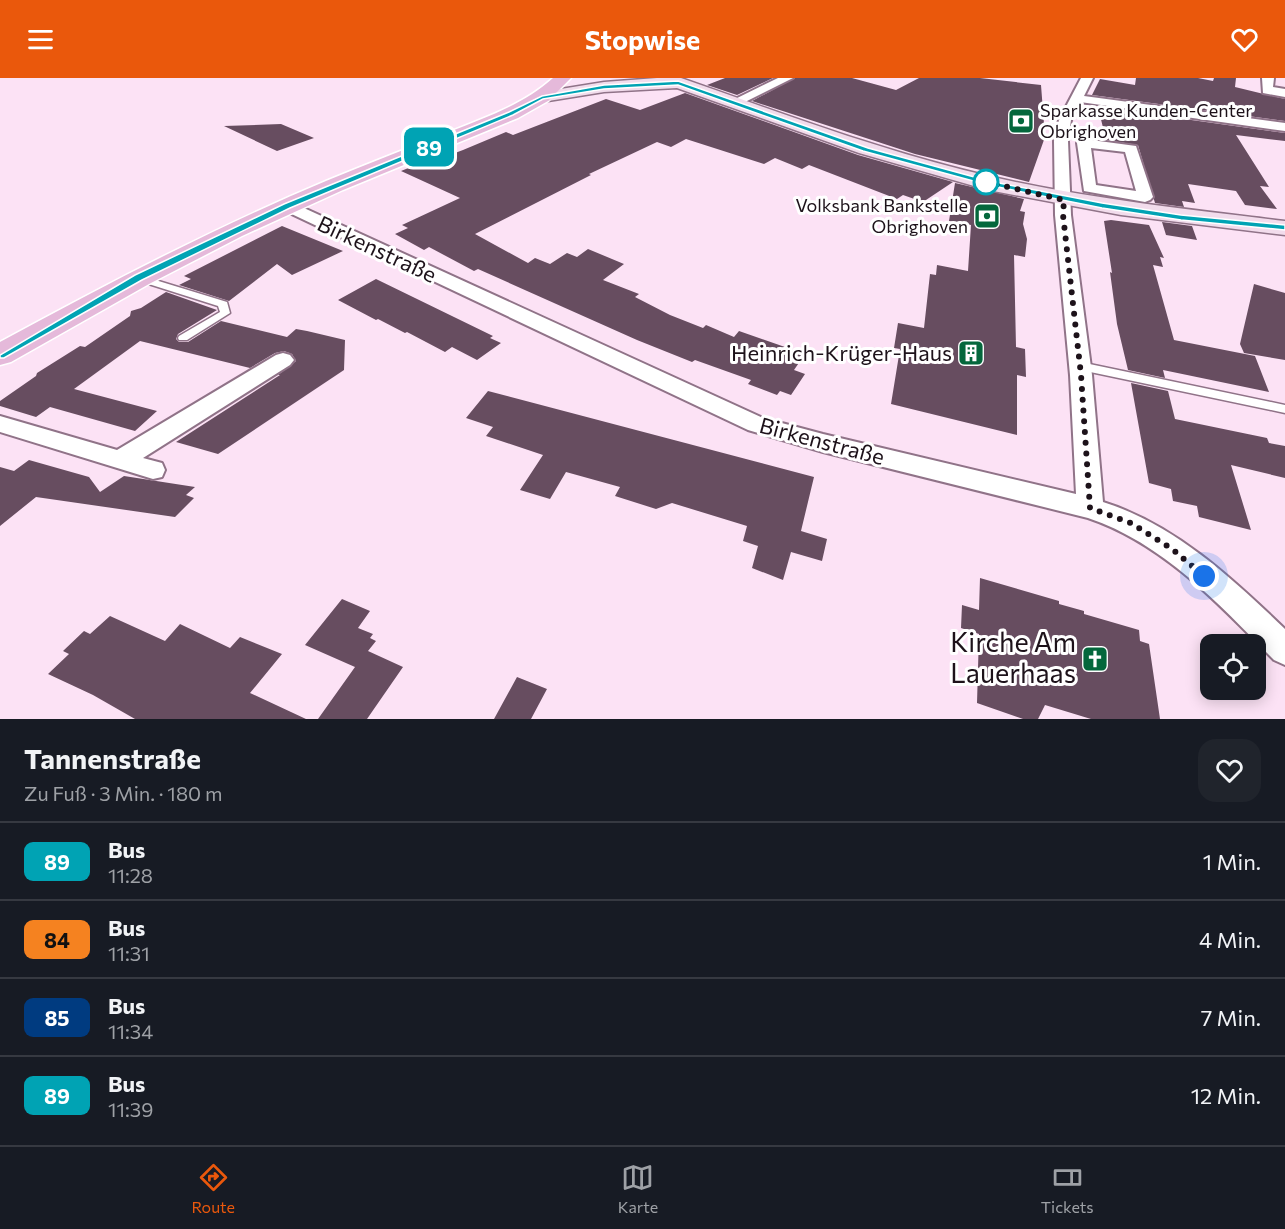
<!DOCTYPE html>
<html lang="de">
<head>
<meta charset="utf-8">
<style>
  :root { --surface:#171b24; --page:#20242c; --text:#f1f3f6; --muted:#9ea1a6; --line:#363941; --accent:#ea580c }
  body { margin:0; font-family:Commissioner,sans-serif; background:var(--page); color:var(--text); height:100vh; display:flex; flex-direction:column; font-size:22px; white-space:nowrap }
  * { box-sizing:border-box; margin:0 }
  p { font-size:20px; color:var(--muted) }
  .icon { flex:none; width:33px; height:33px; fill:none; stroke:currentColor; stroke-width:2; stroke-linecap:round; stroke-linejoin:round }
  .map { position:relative; height:641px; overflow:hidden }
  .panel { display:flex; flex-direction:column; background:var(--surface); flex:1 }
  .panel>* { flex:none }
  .badge { padding:0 12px; border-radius:9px; font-size:21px; line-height:39px }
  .buttons { position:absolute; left:1200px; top:556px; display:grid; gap:12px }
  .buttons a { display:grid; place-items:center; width:66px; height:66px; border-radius:12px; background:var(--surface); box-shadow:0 3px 15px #0003; font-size:30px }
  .you { position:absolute; width:30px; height:30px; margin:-15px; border:4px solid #fff; border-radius:50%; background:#1a73e8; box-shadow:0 0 0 9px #1a73e833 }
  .map>.badge { position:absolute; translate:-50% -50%; box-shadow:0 0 0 3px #fff }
  .round { display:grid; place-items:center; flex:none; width:63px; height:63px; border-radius:18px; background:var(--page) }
  .headline { display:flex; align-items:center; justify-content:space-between; height:102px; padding:0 24px }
  h1 { font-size:28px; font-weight:700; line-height:45px }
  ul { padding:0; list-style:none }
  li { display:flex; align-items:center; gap:18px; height:78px; padding:0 24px; border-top:2px solid var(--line) }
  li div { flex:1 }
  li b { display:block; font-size:22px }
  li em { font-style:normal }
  li .badge { min-width:66px; font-weight:700; text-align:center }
  header { display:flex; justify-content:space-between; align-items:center; height:78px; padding:0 24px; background:var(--accent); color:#fff; font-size:27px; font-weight:700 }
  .menu { display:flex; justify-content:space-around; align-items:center; height:84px; border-top:2px solid var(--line); background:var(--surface); font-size:16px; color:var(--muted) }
  .menu a { display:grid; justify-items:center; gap:3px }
  .menu .active { color:var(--accent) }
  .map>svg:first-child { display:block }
  .building { fill:#674d60 }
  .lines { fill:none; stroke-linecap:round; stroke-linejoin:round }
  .lane-casing { stroke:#907388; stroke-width:3 }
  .street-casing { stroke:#907388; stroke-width:4 }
  .secondary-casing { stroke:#907388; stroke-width:3 }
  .primary-casing { stroke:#fff; stroke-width:3 }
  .lane { fill:#fff; fill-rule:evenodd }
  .street { fill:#fff; fill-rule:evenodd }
  .secondary { fill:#f2dcec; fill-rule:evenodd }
  .primary { fill:#e5b9da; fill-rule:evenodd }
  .line { fill:#00a3b4; stroke:#fff; stroke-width:1.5 }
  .walk { stroke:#1d121a; stroke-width:6; stroke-dasharray:0 10.8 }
  .stop-dot { fill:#fff; stroke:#00a3b4; stroke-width:3 }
  .labels { text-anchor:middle; stroke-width:6; stroke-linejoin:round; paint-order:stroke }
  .far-poi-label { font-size:18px; fill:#1d121a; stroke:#fff; text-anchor:start }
  .street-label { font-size:22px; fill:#1d121a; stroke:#fff }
  .poi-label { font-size:22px; fill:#1d121a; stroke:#fff; text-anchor:end }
  .near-poi-label { font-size:27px; fill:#1d121a; stroke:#fff; text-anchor:end }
</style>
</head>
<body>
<header><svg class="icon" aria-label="menu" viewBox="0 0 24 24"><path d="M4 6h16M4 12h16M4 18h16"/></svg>Stopwise<svg class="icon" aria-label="heart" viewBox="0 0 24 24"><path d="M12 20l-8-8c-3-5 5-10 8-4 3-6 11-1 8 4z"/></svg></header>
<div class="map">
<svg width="1285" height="641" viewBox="0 0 1285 641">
  <rect width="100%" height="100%" fill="#fce2f5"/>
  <path class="building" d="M725,0H773L737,17L707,7Z
    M795,0H852L896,12L919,0H980L1041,7L1045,59L1029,104L915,76L752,23Z
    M1136,0H1198L1213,3L1214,0H1236L1235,9L1285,21V43L1092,17L1100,1L1135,7Z
    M685,15L858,77L953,104L923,124L903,117L897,121L809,87L802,91L775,80L764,86L686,61L671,69L657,64L589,96L591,97L475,156L528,185L535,180L550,186L567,175L577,179L588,171L624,186L603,202L639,216L635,219L670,237L703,250L706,247L734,259L739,253L805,276L794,292L805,296L791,317L780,313L777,317L748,306L751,302L695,282L692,284L637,262L478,191L474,193L429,169L424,172L395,156L408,150L402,147L460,120L401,93L443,76L447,78L463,72L506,54L513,57L606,21L640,32Z
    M1098,29L1285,55V63L1236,57L1269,109L1260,108L1277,131L1245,127L1236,113L1188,106L1195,125L1182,123L1184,129L1155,125L1138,67L1106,62Z
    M281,46L314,60L277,73L224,48Z
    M955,105L1024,121L1020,133L1025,134L1023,146L1027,161L1025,179L1014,177L1016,269L1025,271L1026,299L1017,297V357L891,326L900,271L894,270L898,245L924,250L930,196L936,197L937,187L968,193L971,147L949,143Z
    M1111,142L1149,147L1164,180L1160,179L1163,189L1153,187L1174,262L1255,278L1269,314L1163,292L1165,300L1128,292L1117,246L1110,194L1112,195L1104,143Z
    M1162,144L1192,148L1197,162L1166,157Z
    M282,148L343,173L292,197L277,186L229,223L179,207L191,201L184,198Z
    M376,201L493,258L490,260L501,265L477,282L452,269L445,274L407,254L405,255L378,241L376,242L338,222Z
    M1254,206L1285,215V282L1244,275L1240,266Z
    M166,214L217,232L178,256L176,261L179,264H188L221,243L287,259L296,251L307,253L345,262L344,292L218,376L176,364L280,297H278L296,283L292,276L284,273L275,275L250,290L140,263L74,311L157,333L135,353L50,329L36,339L0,328V323L36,298L37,295L80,268L85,269L130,238L131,233L141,230Z
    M1131,305L1168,313L1175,341L1267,360L1269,365L1285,368V400L1231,387L1251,452L1199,439L1197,428L1173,423L1171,411L1149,405Z
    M488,313L814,399L801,453L827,461L822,483L791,474L783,502L752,490L758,468L743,463L747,448L672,425L656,431L615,418L620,409L566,394L550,421L520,412L543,377L486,358L493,349L466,340Z
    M29,382L89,399L100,414L124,398L195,409L186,417L194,420L175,439L36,419L0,448V389L14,393Z
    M980,500L1059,523V526L1084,533V536L1139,552L1140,563L1149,566L1160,641H1091L1045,627L1038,641H1023L977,625L979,556L961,550L962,527L979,532Z
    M342,521L370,533L358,550L373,556L370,560L376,563L368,573L403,589L367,641H318L355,589L305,567Z
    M110,538L165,563L180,546L230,570L240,559L282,576L250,615L306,641H135L93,617L48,596L69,576L63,573L84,553L90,556Z
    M517,599L547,611L531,641H494Z"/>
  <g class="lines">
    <defs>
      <path id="lane" d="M139,197L227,224L230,235L187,262H179L178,260L179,258L220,234L218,228L136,202V198Z
        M1080,284L1285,327V335L1076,291L1074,288L1076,285Z"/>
      <path id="street" d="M778,0H793L737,28L733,29L727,25Z
        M1081,0H1093L1084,18L1285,45V53L1080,24L1071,42L1068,63L1071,137L1092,297L1103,424C1174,446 1232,500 1285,551V587L1274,582C1220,527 1163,465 1088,440L823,374L748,352L281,131L279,128L287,123L293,125L763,340L823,356L1076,416L1070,297L1055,137L1054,63L1059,42Z
        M1262,0H1274L1273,9L1285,11V19L1263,15Z
        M1084,61L1136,68L1153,119L1150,122L1145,124L1084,113L1077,65ZM1091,70L1125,74L1136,113L1096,107Z
        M283,275L290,277L294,282L290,287L143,380L162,385L165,392L162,399L153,401L0,354V338L117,372L276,277Z"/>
      <path id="secondary" d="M657,0H681C784,36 887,75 993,99C1089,121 1187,131 1285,143V157L1121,137L988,112L859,75L677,10L604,14L542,24L536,23L533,19L536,15L542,14L604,4Z"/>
      <path id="primary" d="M553,0H571L548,23L518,40L343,112L242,158L149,206L11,284L0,287V264C107,206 214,150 326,103C367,86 408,70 449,54C486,39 523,27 553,0Z"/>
    </defs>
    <use href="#lane" class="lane-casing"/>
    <use href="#street" class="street-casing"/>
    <use href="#secondary" class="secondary-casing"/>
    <use href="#primary" class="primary-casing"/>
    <use href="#lane" class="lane"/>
    <use href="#street" class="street"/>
    <use href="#secondary" class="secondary"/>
    <use href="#primary" class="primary"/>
  </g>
  <path class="line" d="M678,3L868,70L989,103L1102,125L1181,137L1285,147V152L1181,142L1102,130L988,107L863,73L678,7L604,11L543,21L513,37L290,130L142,202L4,280H0V277L135,197L284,126L509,34L542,18L604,7Z"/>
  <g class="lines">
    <path class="walk" d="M986,104L1064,122L1063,137L1081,297L1090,430L1131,445L1172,471L1204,498"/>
  </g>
  <defs>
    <symbol id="bank-square" viewBox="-11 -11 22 22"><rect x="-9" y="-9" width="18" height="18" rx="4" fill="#04673c" stroke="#fff"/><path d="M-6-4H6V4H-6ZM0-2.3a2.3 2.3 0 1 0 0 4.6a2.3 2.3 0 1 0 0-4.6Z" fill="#fff"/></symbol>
    <symbol id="building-square" viewBox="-11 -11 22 22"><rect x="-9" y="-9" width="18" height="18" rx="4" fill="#04673c" stroke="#fff"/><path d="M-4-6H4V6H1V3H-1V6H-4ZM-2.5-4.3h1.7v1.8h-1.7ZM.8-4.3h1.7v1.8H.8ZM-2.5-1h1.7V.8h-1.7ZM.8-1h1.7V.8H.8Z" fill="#fff"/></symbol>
    <symbol id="church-square" viewBox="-11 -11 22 22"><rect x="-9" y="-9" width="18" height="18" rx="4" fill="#04673c" stroke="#fff"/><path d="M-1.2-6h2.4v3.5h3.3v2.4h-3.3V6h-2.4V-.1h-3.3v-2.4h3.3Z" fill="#fff"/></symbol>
  </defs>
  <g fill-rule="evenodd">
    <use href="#bank-square" x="1006" y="28" width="30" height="30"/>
    <use href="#bank-square" x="972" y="123" width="30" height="30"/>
    <use href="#building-square" x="956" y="260" width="30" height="30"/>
    <use href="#church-square" x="1080" y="566" width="30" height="30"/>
  </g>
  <circle class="stop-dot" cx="986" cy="104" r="12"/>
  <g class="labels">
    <g class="far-poi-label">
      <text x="1040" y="39">Sparkasse Kunden-Center<tspan x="1040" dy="21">Obrighoven</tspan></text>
      <text x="968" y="134" text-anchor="end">Volksbank Bankstelle<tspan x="968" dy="21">Obrighoven</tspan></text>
    </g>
    <g class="street-label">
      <text transform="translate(377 171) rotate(25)" y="8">Birkenstraße</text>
      <text transform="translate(822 363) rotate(15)" y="8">Birkenstraße</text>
    </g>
    <g class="poi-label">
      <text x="952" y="283">Heinrich-Krüger-Haus</text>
    </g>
    <g class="near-poi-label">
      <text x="1076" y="574">Kirche Am<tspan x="1076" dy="31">Lauerhaas</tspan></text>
    </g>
  </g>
</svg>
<div class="buttons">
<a><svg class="icon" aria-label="locate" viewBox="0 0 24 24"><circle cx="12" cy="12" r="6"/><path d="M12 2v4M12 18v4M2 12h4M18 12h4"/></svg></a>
</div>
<div class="you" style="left:1204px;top:498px"></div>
<b class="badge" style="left:429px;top:69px;background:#00a3b4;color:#fff">89</b>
</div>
<section class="panel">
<div class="headline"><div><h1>Tannenstraße</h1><p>Zu Fuß · 3 Min. · 180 m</p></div><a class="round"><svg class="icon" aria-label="heart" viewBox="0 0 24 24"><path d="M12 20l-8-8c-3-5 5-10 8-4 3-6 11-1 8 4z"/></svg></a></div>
<ul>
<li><span class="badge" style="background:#00a3b4;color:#fff">89</span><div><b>Bus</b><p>11:28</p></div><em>1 Min.</em></li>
<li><span class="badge" style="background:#f58220;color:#111">84</span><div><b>Bus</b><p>11:31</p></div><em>4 Min.</em></li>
<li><span class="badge" style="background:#003b80;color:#fff">85</span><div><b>Bus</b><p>11:34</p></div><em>7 Min.</em></li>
<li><span class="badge" style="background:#00a3b4;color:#fff">89</span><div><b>Bus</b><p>11:39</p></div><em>12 Min.</em></li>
</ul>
</section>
<nav class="menu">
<a class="active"><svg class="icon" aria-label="directions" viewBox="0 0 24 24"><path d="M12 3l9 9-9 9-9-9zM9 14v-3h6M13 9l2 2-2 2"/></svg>Route</a>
<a><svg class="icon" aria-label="map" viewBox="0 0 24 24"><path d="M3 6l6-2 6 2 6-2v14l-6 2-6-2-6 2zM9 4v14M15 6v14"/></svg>Karte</a>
<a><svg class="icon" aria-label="tickets" viewBox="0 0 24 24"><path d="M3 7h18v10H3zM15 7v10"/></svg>Tickets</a>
</nav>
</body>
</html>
